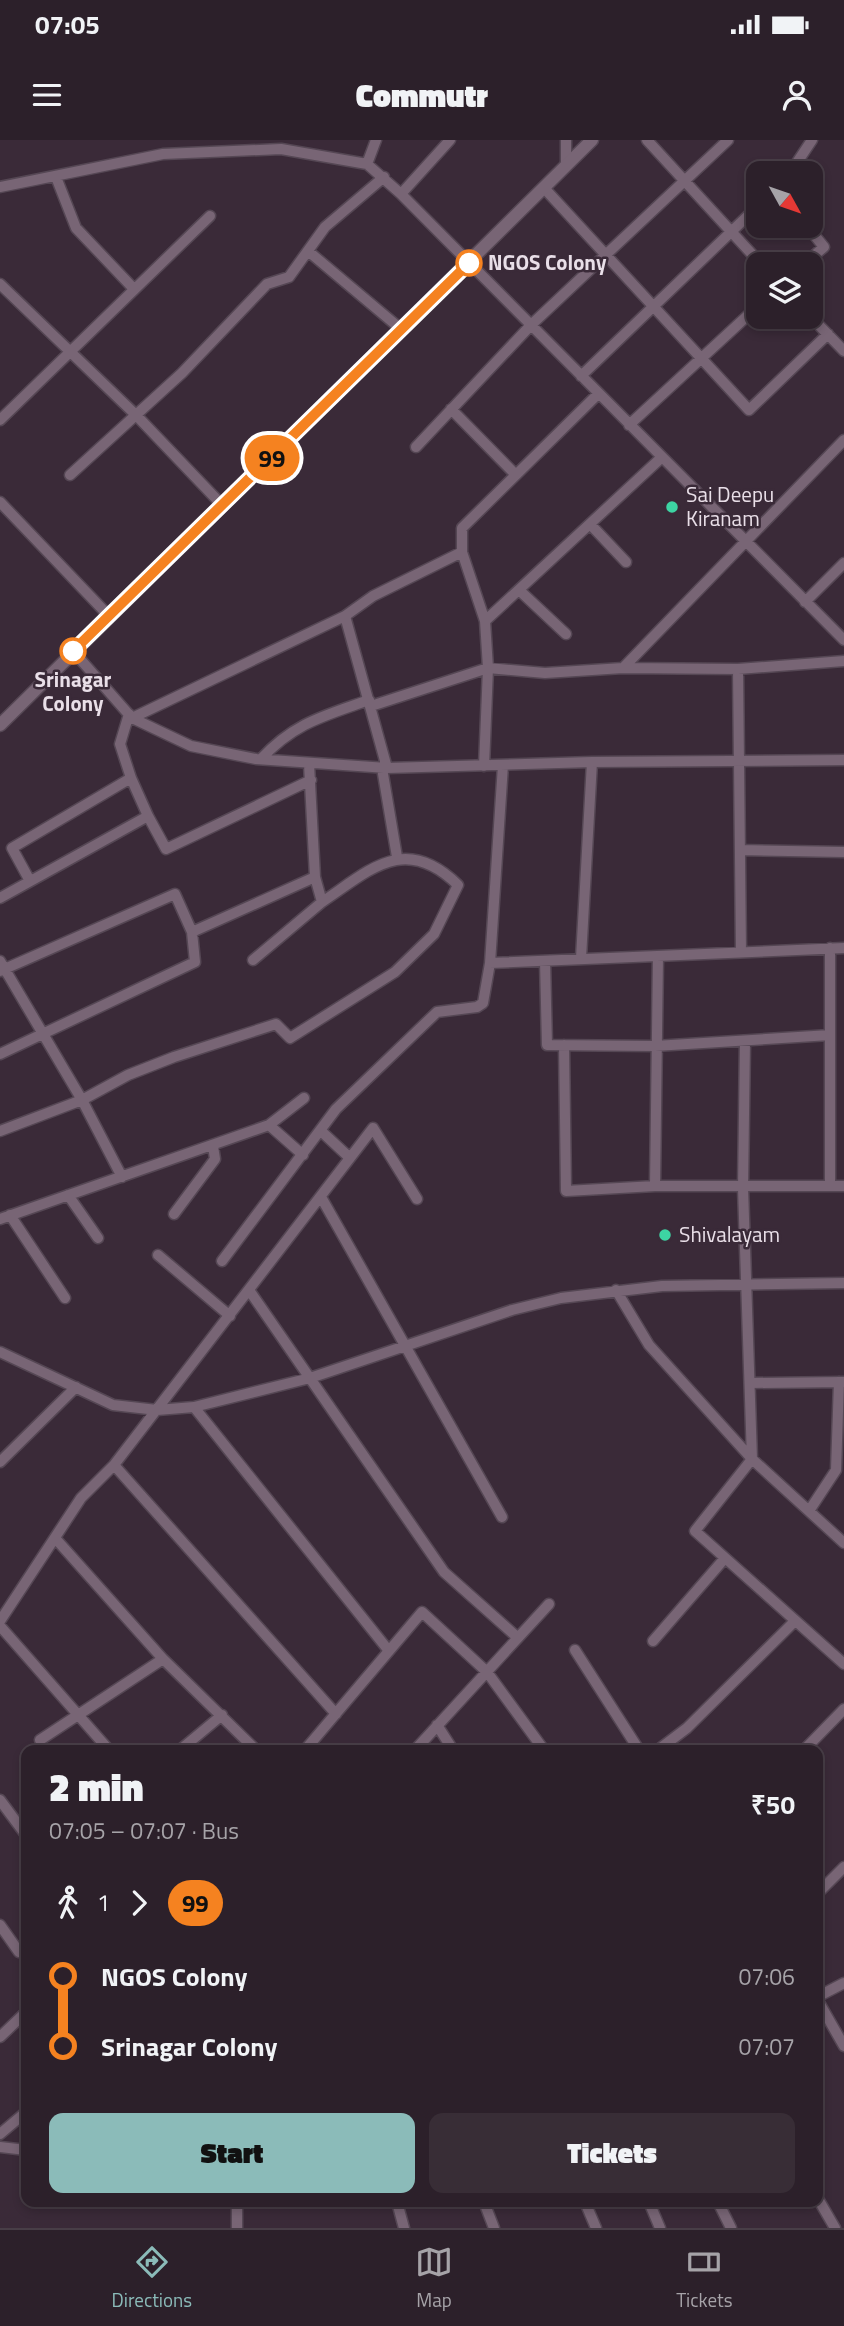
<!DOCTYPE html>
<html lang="en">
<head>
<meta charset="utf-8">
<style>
  :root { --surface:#2c202a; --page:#382d36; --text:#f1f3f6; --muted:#a6a3a8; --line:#483e47; --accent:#8bbbb9 }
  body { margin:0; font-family:"Titillium Web",sans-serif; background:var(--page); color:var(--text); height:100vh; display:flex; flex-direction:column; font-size:26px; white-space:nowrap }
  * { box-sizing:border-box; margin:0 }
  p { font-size:23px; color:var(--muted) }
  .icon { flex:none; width:38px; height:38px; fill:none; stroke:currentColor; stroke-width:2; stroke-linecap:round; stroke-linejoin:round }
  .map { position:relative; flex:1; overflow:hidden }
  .drawer { position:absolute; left:21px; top:1605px; width:802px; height:462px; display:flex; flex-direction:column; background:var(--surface); border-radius:14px; box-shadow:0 4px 10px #0003,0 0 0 2px var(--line) }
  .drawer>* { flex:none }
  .badge { padding:0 14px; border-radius:23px; font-size:24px; line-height:46px }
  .needle { width:46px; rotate:130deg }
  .controls { position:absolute; left:746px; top:21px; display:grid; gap:14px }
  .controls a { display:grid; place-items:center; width:77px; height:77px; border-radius:14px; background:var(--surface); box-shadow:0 4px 10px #0003,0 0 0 2px var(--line); font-size:35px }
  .map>.badge { position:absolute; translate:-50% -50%; box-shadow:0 0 0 4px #fff }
  .legs { display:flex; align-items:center; gap:10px; height:77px; padding:0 28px; font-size:23px }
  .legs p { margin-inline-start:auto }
  .headline { display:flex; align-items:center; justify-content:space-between; height:119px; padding:0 28px }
  h1 { font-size:38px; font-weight:800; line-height:52px }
  .cta { display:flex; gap:14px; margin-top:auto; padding:14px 28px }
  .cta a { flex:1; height:80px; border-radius:14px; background:var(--accent); color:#111; font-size:28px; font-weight:800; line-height:80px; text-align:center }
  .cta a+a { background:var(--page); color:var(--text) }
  ul { padding:0 28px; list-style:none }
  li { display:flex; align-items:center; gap:24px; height:70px; font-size:26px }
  li i { display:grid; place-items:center; width:10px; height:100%; margin:0 9px; background:currentColor }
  li i::after { content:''; width:18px; height:18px; margin:-9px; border:5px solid; border-radius:50%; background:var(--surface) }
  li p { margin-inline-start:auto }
  li:first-child i { background:linear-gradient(#0000 50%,currentColor 0) }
  li:last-child i { background:linear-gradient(currentColor 50%,#0000 0) }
  .status { display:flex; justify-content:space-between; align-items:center; height:49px; padding:0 35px; background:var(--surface); direction:ltr }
  .status svg { height:19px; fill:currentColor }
  header { display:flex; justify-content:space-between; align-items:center; height:91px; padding:0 28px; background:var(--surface); font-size:32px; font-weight:800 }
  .dock { display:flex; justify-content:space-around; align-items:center; height:98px; border-top:2px solid var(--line); background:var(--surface); font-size:19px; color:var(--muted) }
  .dock a { display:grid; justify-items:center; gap:4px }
  .dock .current { color:var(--accent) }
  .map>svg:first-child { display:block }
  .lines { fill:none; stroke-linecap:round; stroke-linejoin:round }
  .minor-casing { stroke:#554754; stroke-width:13 }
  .tertiary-casing { stroke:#554754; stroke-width:15 }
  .minor { stroke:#786575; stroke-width:10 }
  .tertiary { stroke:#786575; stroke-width:12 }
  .line-1-casing { stroke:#fff; stroke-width:16 }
  .line-1 { stroke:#f58220; stroke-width:10 }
  .stop-1-dot { fill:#fff; stroke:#f58220; stroke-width:3.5 }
  .poi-dot { fill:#3dd4a3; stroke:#3a2a38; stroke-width:2.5 }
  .labels { text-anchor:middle; stroke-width:5; stroke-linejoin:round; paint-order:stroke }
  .stop-label { font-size:21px; font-weight:bold; fill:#e9dfe8; stroke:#3a2a38; text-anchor:start }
  .poi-label { font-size:21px; fill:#e9dfe8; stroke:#3a2a38; text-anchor:start }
</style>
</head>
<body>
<div class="status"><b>07:05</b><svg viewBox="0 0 49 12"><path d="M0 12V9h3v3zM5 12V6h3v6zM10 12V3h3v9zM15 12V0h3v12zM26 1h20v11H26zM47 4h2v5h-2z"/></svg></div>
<header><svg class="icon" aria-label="menu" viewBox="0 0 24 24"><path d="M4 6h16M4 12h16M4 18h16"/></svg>Commutr<svg class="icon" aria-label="person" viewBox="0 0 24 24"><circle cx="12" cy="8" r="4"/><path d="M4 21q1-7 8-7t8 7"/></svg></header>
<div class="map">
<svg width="844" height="2088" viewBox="0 0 844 2088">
  <rect width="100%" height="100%" fill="#3a2a38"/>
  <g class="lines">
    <defs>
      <path id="minor" d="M647,0L761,124
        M367,24L376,0
        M566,26V0
        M790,33L812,0
        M56,37L76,88L134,149
        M0,47L163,14L281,9L367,24L401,54L844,500
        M545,49L749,270L828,194
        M401,54L450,0
        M308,111L402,190
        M804,124L824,107L807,86
        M0,144L137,276L223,366
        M810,176L844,211
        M581,236L758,66
        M451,269L515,334
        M0,280L210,76
        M629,285L758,166
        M416,307L531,185L728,0
        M70,335L182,233L267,144L289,137L325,87L384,37
        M0,362L109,476
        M590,384L626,422
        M519,450L566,494
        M805,462L844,423
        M345,476L387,628
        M485,481L462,412V388L598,254
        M73,511L132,578L191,606L256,619L387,628L592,622L844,620
        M623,528L844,300
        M738,529L741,812
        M371,566L488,528L545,533L623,528L738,529L844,521
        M132,578L345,476L373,456L462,412
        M261,619C294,583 324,576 369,560
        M484,626L488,528L485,481L661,318
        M382,628L397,717
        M131,638L148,676
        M740,710L844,712
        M30,741L12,708L131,638L120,604L129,574
        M0,758L148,676L166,709L311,640
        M581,818L592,622
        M253,820L322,762L315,737
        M0,821L82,960L122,1037
        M545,821L547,905L655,906L830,895
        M490,823L844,808
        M0,831L175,754L192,792L315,737L309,624
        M745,901L743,1048L752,1319
        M564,905L566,1051L655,1046H844
        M0,914L195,822L192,792
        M269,985L304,958
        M0,991L82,960L128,935L174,917L276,884L290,898L395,832L434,794L458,745C405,693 370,730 322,762
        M321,991L350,1018
        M655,1046L658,816
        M830,1046V808
        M68,1055L98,1098
        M321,1057L502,1377
        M174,1074L215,1019L213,1006
        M10,1075L65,1158
        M0,1079L269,985L303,1015
        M158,1115L230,1176
        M222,1121L336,969L437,872L477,867L483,863L490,823L503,625
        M249,1150L444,1432L517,1497
        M616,1150L649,1205L752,1319
        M0,1212L113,1265L157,1270L194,1267L310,1238L512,1170L561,1158L662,1146L844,1143
        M752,1243L843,1242
        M194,1267L389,1511
        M0,1322L76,1247
        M114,1325L336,1574
        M809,1371L836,1330L839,1242
        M55,1398L163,1519L256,1610
        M844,1403L752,1319L695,1391L844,1524
        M0,1481L81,1358L114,1325L373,988L417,1059
        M0,1486L109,1610
        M653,1501L725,1418
        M575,1510L639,1610
        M437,1585L453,1610
        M40,1600L163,1519
        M180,1610L222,1575
        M305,1610L422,1472L487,1532L544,1610
        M415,1610L549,1464
        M658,1610L687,1588L795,1481
        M804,1610L844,1569
        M0,1660L26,1695
        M821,1750L844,1727
        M0,1785L19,1812
        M817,1857L844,1843
        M817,1859L844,1906
        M0,1897L26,1872
        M0,1994L26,1972
        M0,2007L26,2010
        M817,2057L835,2088
        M397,2062L404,2088
        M484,2062L494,2088
        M585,2062L596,2088
        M649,2062L660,2088
        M718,2062L731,2088
        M237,2088V2062"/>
      <path id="tertiary" d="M0,585L592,0"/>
    </defs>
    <use href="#minor" class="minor-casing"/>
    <use href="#tertiary" class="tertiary-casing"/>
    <use href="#minor" class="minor"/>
    <use href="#tertiary" class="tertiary"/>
  </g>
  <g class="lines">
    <defs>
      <path id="line-1" d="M73,511L469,123"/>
    </defs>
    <use href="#line-1" class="line-1-casing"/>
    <use href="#line-1" class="line-1"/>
  </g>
  <g class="stop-1-dot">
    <circle cx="469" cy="123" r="12"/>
    <circle cx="73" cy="511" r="12"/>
  </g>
  <g class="poi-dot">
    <circle cx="672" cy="367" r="7"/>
    <circle cx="665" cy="1095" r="7"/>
  </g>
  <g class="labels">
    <g class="stop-label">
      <text x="488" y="130">NGOS Colony</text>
      <text x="73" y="547" text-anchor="middle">Srinagar<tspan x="73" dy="24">Colony</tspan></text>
    </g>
    <g class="poi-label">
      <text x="686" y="362">Sai Deepu<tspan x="686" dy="24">Kiranam</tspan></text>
      <text x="679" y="1102">Shivalayam</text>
    </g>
  </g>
</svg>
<div class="controls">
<a><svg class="needle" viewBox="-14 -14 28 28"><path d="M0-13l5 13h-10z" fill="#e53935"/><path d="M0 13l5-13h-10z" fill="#a6a3a8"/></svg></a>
<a><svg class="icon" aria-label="layers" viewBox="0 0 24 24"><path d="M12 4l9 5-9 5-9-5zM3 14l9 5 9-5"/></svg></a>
</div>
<b class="badge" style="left:272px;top:318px;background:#f58220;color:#111">99</b>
<section class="drawer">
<div class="headline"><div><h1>2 min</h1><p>07:05 – 07:07 · Bus</p></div><b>₹50</b></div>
<div class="legs"><svg class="icon" aria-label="walk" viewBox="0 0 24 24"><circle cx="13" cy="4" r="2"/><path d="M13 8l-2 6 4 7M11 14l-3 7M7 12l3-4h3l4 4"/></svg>1<svg class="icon" aria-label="forward" viewBox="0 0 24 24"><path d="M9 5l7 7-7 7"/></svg><b class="badge" style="background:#f58220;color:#111">99</b></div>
<ul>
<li><i style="color:#f58220"></i><b>NGOS Colony</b><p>07:06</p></li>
<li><i style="color:#f58220"></i><b>Srinagar Colony</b><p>07:07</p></li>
</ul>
<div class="cta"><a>Start</a><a>Tickets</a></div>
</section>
</div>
<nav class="dock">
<a class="current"><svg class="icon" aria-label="directions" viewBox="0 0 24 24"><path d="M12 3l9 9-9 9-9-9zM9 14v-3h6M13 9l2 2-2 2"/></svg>Directions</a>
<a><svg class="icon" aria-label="map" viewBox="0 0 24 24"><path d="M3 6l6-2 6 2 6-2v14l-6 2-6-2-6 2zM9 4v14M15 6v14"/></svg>Map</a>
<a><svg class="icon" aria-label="tickets" viewBox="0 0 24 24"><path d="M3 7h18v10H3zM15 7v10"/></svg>Tickets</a>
</nav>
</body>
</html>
